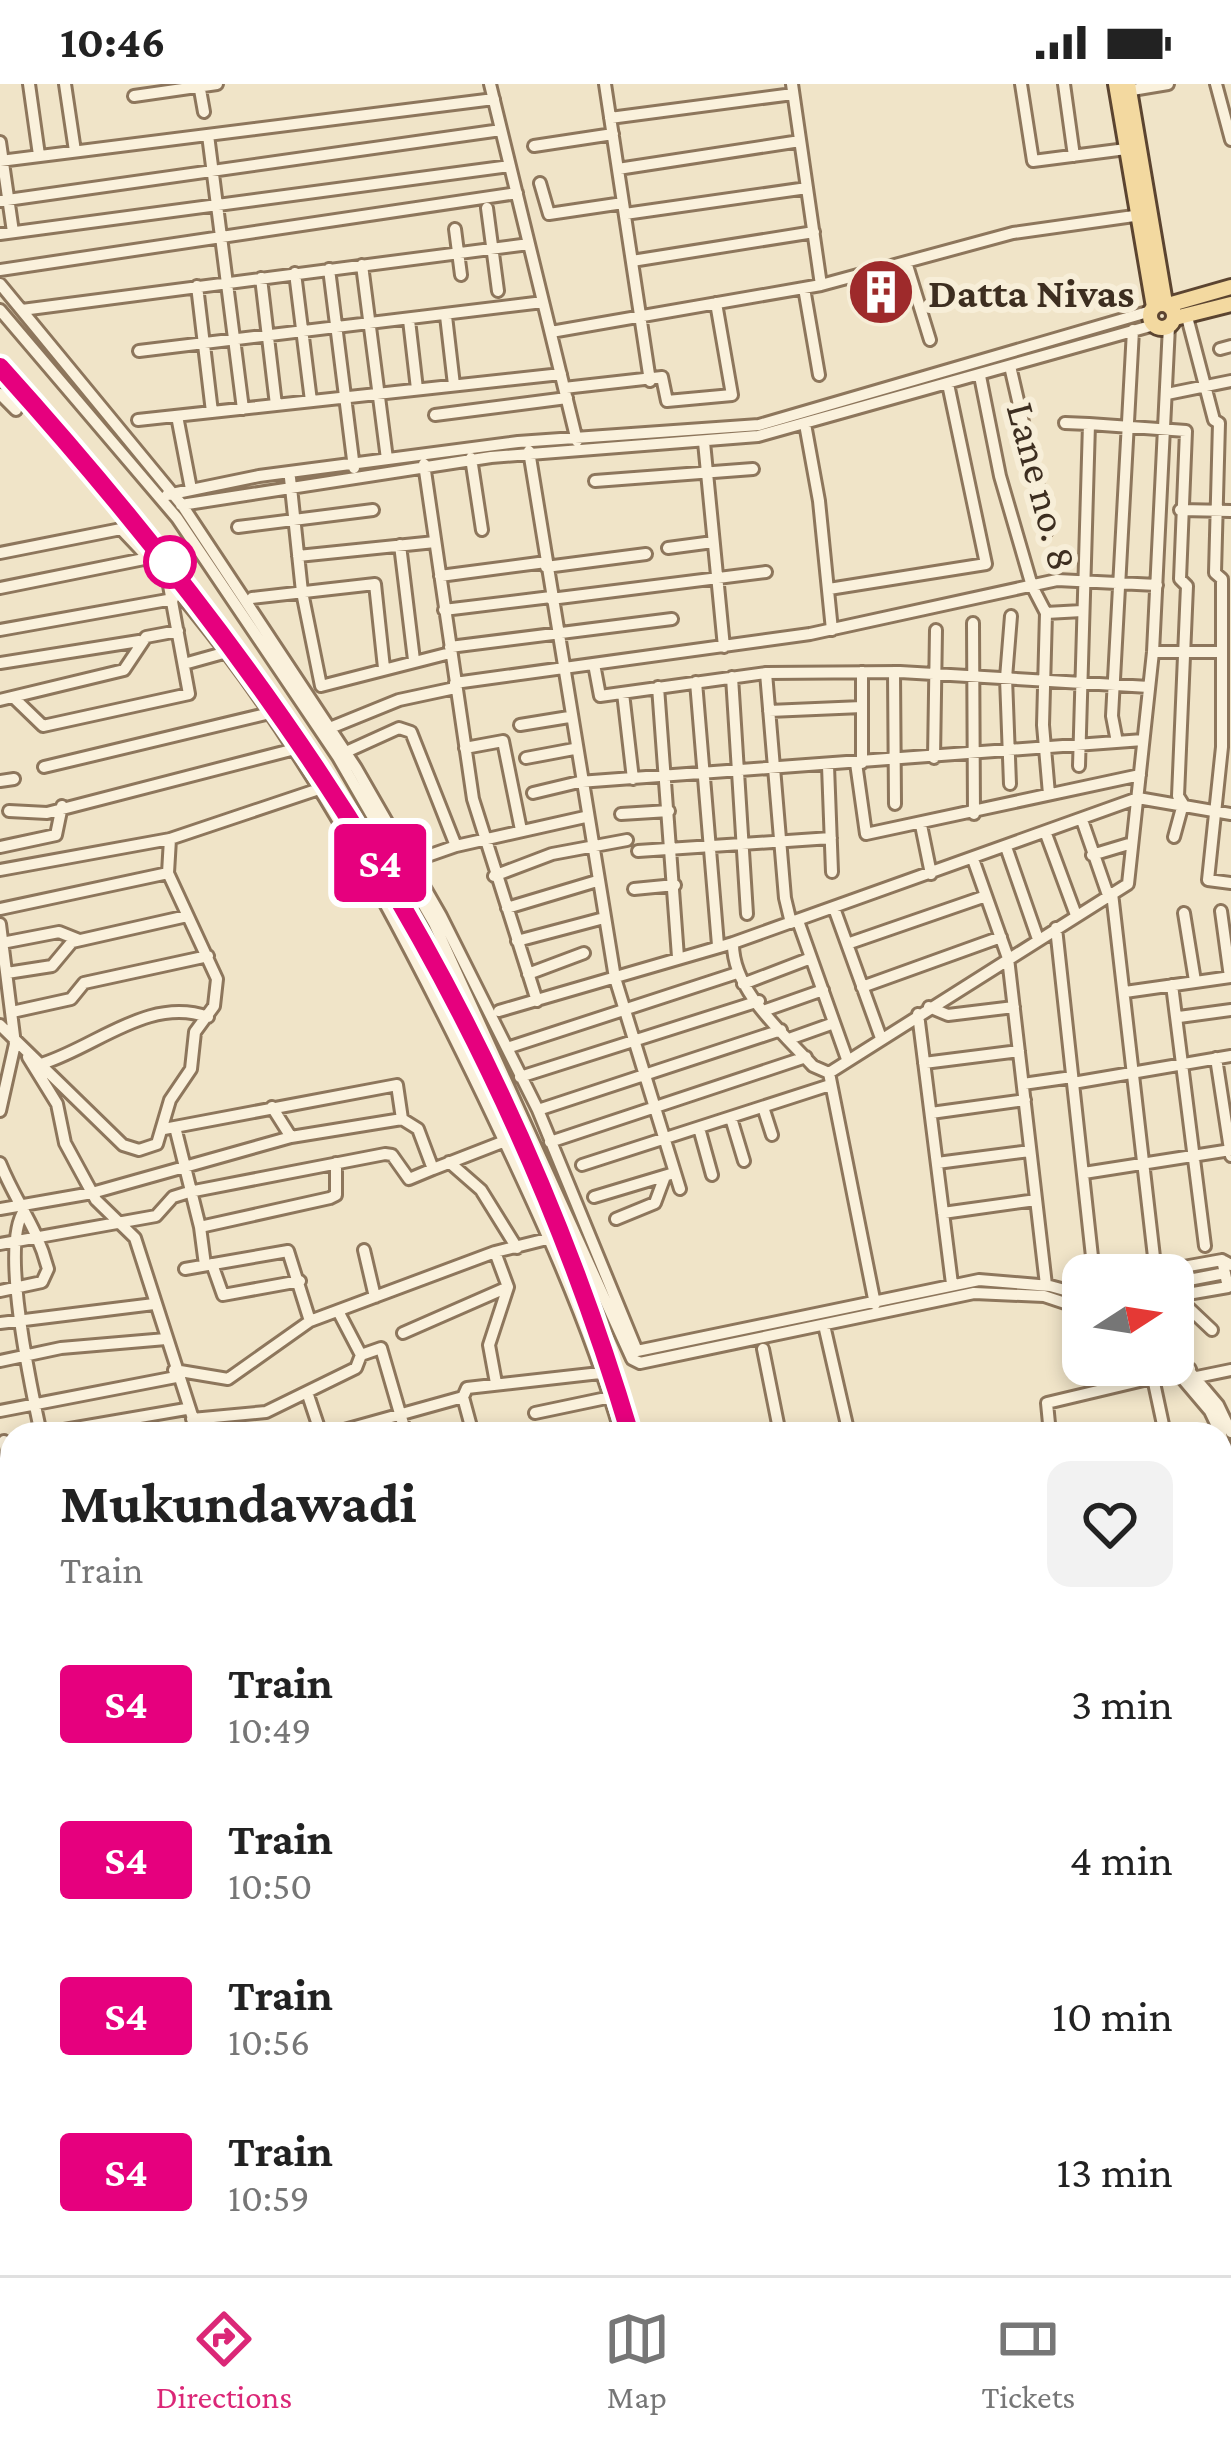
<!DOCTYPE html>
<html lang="en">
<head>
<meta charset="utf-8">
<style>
  :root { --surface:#fff; --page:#f2f2f2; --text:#222; --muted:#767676; --line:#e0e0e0; --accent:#db2777 }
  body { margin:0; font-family:"Crimson Pro",serif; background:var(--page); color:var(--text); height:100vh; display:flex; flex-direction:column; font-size:45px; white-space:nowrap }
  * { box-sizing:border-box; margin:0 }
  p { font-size:39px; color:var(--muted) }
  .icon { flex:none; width:66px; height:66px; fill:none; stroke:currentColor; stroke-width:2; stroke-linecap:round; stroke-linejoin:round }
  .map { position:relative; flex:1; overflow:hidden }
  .drawer { position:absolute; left:0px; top:1338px; width:1233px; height:855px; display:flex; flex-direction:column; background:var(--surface); border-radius:36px 36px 0 0; box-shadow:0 6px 18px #0003 }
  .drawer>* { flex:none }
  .badge { padding:0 24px; border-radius:9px; font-size:42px; line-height:78px }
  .needle { width:78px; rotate:78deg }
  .fabs { position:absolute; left:1062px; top:1170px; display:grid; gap:24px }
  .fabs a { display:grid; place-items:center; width:132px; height:132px; border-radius:24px; background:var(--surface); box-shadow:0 6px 18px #0003; font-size:60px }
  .map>.badge { position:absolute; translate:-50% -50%; box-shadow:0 0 0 6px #fff }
  .round { display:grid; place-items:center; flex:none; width:126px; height:126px; border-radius:24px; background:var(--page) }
  .headline { display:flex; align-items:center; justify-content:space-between; height:204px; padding:0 60px }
  h1 { font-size:57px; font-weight:700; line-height:90px }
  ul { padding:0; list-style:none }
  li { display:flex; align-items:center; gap:36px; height:156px; padding:0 60px }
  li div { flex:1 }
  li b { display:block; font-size:45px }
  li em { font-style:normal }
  li .badge { min-width:132px; font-weight:700; text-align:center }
  .status { display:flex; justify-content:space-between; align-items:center; height:84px; padding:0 60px; background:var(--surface); direction:ltr }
  .status svg { height:33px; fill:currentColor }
  .dock { display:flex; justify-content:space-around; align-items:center; height:168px; border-top:3px solid var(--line); background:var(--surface); font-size:33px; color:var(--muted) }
  .dock a { display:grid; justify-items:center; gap:6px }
  .dock .current { color:var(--accent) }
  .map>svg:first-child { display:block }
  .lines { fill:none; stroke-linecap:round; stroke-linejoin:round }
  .stream { stroke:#6f938a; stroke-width:3 }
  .minor-casing { stroke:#8d765c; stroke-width:16 }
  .major-casing { stroke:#5b4430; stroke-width:20 }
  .minor { stroke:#faf1dc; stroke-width:10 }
  .major { stroke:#f3d9a0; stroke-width:14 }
  .rail-casing { stroke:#3d2e20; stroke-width:8 }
  .rail { stroke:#f7eed8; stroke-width:3; stroke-dasharray:9; stroke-linecap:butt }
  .line-casing { stroke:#fff; stroke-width:27 }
  .line { stroke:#e6007e; stroke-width:18 }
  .stop-dot { fill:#fff; stroke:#e6007e; stroke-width:6 }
  .labels { text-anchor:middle; stroke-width:12; stroke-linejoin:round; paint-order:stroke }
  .poi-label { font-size:42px; font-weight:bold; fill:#3d2e20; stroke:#f7eed8; text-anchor:start }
  .street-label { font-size:42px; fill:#3d2e20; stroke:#f7eed8 }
</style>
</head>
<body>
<div class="status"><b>10:46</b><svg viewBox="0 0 49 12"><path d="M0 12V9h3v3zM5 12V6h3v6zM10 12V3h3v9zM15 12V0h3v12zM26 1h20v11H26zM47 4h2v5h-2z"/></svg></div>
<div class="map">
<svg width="1231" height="2191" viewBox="0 0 1231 2191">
  <rect width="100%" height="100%" fill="#f0e4c8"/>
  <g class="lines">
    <path class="stream" d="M1221,1837L1231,1832
      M873,2181L875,2191"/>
    <defs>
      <path id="minor" d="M29,0L39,71
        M65,0L75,67
        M199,0L204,28
        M490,0L577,357
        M605,0L650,297
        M792,0L821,201
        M1021,0L1033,77L1126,65
        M1064,0L1074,72
        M1216,0L1231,56
        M1126,7L1168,0
        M134,12L217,0
        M610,34L793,10
        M208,51L243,325
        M0,58L13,148
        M534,62L613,50
        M0,77L494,15
        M618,85L800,57
        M540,99L549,130L623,119
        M0,117L501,46
        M487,124L498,207
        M625,130L807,104
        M455,145L461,191
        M0,150L510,82
        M632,177L814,148
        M906,178L930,256
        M362,181L387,375
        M329,185L354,384
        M0,186L517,109
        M295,189L311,317
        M261,194L276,321
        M0,200L182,421L356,684L441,832L538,1026L637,1267L979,1196L1050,1202L1083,1211
        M197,202L212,328
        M804,204L819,291
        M0,226L177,434L338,673L434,839L632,1275L640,1279L974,1209L1044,1212L1083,1225
        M22,226L529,160
        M446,232L454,301
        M1187,233L1214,336L1219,339L1215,489L1222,495V663L1208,796L1231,799
        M409,236L417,305
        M551,248L821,201L1013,149L1141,131
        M1220,265L1231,262
        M139,267L543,218
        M1010,282L1048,446
        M980,292L1000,392L1032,502L1046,529L1043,641L1049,710
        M564,304L662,293L667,317L732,311L716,219
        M0,310L16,326
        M1167,310L1231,297
        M435,331L567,314
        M177,332L191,405
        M138,336L561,290
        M1065,339L1089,340L1079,682
        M805,340L819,417L832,546
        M1089,340L1186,347L1180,495L1187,502L1178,712L1183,720L1174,753
        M704,358L724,563
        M529,367L615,894L680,1105
        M471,374L482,446
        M424,380L473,715L537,917
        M290,394L302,508L321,602L450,569
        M595,397L753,385
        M167,411L259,392L518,358L759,341L1151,227
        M181,421L491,373L758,352L1154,241
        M1180,426L1231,427
        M238,443L373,426
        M400,461L414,576
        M668,464L713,458
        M0,469L121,445C279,608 385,809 483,1012C535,1121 588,1234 621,1350
        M298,472L435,458
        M546,483L646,470
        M440,492L546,478
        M0,504L149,474
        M829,505L986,480L948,300
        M252,514L375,500L384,584
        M551,515L766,488
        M444,526L551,513
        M1046,529L1082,527
        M973,539L974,730
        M0,546L173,515
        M450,563L672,535
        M1153,568H1221
        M0,579L139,557
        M184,580L227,568
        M594,580L600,612L766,589L900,588L1149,603
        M862,588V679
        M894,588L895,720
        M766,589L785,814L791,839
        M732,593L747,830
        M696,598L718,861
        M455,599L810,550L1057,496L1157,501
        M658,603L678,873
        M623,609L633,695
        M13,613L43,642L189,610L168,496
        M0,616L124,586L146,553L178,547
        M769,627L862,623
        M520,641L569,633
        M330,644L399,616L455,604
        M1117,658L1112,632L1133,246
        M465,664L503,657L521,746
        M346,668L399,644L411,648L456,762L585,733
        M526,674L574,665
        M934,674L936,546
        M856,679L866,750L1140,691
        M828,682L832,788
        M44,683L270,629
        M0,697L14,695
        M1010,700L1006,594L1011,532
        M533,709L579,698L1143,656
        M9,727L47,729L295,665
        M621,730L669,727
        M1082,736L1108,811
        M921,741L931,790
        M1046,750L1076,831
        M0,763L56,751L62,722
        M1006,763L1038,855
        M638,767L831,754
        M1092,771L1132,759
        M973,775L1008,874L1046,1201
        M410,778L456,762
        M0,786L170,755L322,704
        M494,792L552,770L627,756
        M634,805L675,801
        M1112,809L1154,1173
        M507,824L597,797
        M834,824L881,954
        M0,825L168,789
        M1221,827L1230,893
        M1184,829L1195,897
        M798,837L847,975
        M0,840L15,960L0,1027
        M1056,844L1094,1191
        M517,857L604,834
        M2,859L59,848L79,856
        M733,859C732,906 783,949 813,982L829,989
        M847,860L986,812
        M7,889L52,882L72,858L187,832
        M528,890L584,869
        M743,900L811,874
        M1172,901L1205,1162
        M862,903L1001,853
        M1125,908L1231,893
        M929,923L948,931L1014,923
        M766,926L823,906
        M499,927L733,859L1138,714L1231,730
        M12,928L71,915L84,899L208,872
        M918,930L952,1200
        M1179,933L1231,926
        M0,941L123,1061L139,1066L157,1060L170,1016L191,985L195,948L214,922L217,895L168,789L170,755
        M789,955L834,939
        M507,964L737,889
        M28,973L57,1020L65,1059L96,1116L135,1154L198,1350
        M1216,974L1231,1072
        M44,979C97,962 150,912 208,933
        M924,979L1019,967
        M520,993L759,917
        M1073,999L1231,972
        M1023,1000L1072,993
        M272,1023L291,1053L402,1035
        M763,1023L772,1051
        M538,1026L781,946
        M931,1029L1025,1016
        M731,1034L744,1077
        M175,1043L200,1143L330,1114L336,1111V1079
        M699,1044L712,1091
        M164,1045L397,1001L402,1035L418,1045L433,1085L505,1057
        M550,1058L806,973
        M449,1078L481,1106L517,1164
        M0,1079C17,1121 36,1140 48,1185L42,1198L0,1207
        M937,1079L1030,1067
        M582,1081L830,1001
        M1084,1089L1231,1066
        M594,1113L674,1089
        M0,1125L92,1109L291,1053
        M24,1127C0,1161 31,1304 41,1350
        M943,1129L1036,1116
        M616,1135L655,1119L665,1092
        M200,1143L205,1181
        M0,1160L156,1132L173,1113L189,1108L385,1070L392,1071L409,1095L433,1085
        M364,1166L375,1213
        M495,1168L547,1155
        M212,1180L223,1211L300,1197
        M185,1185L288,1167L310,1237
        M1139,1191L1222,1176L1231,1181
        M1173,1199L1225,1189
        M1176,1212L1228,1203L1222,1176
        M1176,1212L1212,1246
        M875,1220L829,989L1128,800L1153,568L1169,242
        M0,1239L154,1220
        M824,1241L849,1350
        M763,1265L780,1350
        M1173,1268L1218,1321L1231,1348
        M361,1271L381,1264L406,1350
        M0,1277L61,1264L166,1255
        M1171,1281L1210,1327L1221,1350
        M174,1286L228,1295L310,1237L495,1168L508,1203L403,1249
        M1197,1293L1231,1286
        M1153,1294L1165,1350
        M496,1299L489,1261L508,1203
        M307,1308L321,1350
        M463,1313L467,1304L600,1289
        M0,1327L176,1293
        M535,1329L611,1313
        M192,1335L266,1328L356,1284L361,1271L338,1227
        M41,1350L186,1325
        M330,1350L463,1313L473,1350
        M1050,1350L1047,1319L1190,1285
        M1221,1351L1231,1381
        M4,1357L12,1399
        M0,1476L12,1470
        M0,1563L12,1560
        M1221,1600L1231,1645
        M0,1601L12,1597
        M0,1640L12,1635
        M1221,1675L1231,1673
        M0,1784L12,1777
        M0,1808L12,1812
        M0,2010L12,1995
        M0,2046L12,2041
        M0,2106L7,2139
        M304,2181L306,2191
        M406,2181C436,2191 488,2168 510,2191
        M767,2181L768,2191
        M820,2181L821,2191
        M31,2191L37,2181
        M101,2191L125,2183
        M161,2191L217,2181
        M397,2191L398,2181
        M614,2191L639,2185L648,2191
        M704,2191L731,2181"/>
      <path id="major" d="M1116,0L1154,223
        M1128,0L1165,219
        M1150 232a12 12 0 1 1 24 0a12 12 0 1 1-24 0Z
        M1168,221L1231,203
        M1175,234L1231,220"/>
    </defs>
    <use href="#minor" class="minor-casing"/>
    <use href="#major" class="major-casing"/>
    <use href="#minor" class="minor"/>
    <use href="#major" class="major"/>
    <defs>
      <path id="rail" d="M0,283C69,360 139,437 202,518C394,765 541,1050 630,1350
        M779,2181L781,2191"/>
    </defs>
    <use href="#rail" class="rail-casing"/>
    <use href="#rail" class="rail"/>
  </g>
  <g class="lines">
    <defs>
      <path id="line" d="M0,283C291,605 505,931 630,1350"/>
    </defs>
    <use href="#line" class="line-casing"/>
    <use href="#line" class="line"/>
  </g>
  <defs>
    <symbol id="building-disc" viewBox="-11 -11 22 22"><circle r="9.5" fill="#9e2a2b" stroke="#f7eed8"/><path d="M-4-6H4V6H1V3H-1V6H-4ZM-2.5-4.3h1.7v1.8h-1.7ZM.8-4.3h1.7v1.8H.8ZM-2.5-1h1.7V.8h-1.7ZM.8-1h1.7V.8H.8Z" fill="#fff"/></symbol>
  </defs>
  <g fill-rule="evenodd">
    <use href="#building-disc" x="843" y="170" width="76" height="76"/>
  </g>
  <circle class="stop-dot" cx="170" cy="478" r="24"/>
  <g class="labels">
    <g class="poi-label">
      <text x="928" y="223">Datta Nivas</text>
    </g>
    <g class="street-label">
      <text transform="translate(1043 402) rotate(75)" y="15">Lane no. 8</text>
    </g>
  </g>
</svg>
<div class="fabs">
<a><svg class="needle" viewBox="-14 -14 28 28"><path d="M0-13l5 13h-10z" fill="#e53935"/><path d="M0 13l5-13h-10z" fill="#767676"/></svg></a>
</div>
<b class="badge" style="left:380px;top:779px;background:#e6007e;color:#fff">S4</b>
<section class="drawer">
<div class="headline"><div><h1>Mukundawadi</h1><p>Train</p></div><a class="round"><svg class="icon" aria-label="heart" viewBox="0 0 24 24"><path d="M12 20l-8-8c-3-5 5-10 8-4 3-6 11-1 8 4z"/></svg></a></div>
<ul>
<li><span class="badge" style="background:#e6007e;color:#fff">S4</span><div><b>Train</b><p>10:49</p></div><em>3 min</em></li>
<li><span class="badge" style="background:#e6007e;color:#fff">S4</span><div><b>Train</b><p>10:50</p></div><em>4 min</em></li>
<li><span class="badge" style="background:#e6007e;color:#fff">S4</span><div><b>Train</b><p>10:56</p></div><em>10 min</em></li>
<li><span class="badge" style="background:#e6007e;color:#fff">S4</span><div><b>Train</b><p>10:59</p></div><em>13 min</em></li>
</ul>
</section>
</div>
<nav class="dock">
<a class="current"><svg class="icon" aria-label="directions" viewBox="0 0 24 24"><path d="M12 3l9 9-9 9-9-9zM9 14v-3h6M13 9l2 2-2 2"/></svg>Directions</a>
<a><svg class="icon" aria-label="map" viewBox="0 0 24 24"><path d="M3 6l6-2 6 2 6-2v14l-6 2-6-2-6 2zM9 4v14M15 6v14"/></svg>Map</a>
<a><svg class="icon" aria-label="tickets" viewBox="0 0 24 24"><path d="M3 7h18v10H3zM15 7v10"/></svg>Tickets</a>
</nav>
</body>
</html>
